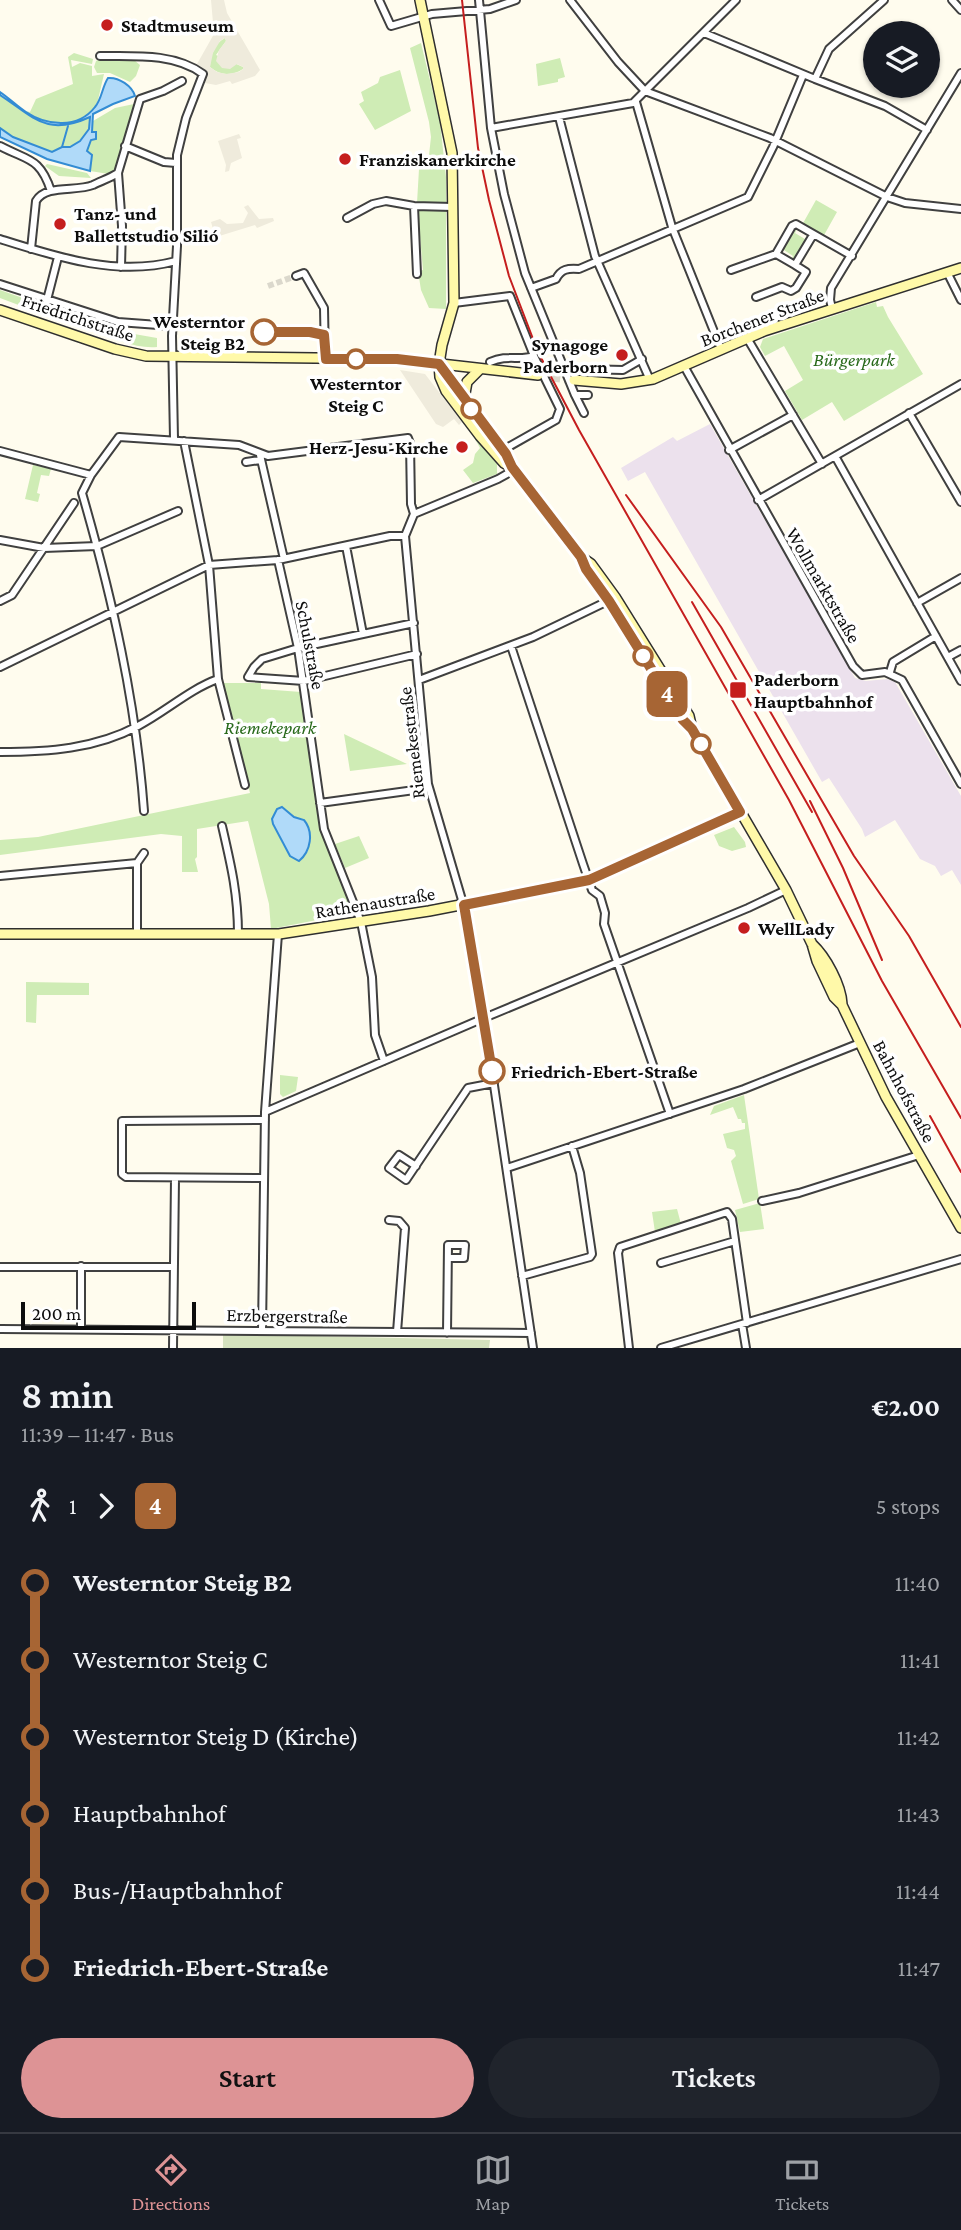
<!DOCTYPE html>
<html lang="en">
<head>
<meta charset="utf-8">
<style>
  :root { --surface:#171b24; --page:#20242c; --text:#f1f3f6; --muted:#9ea1a6; --line:#363941; --accent:#dd9395 }
  body { margin:0; font-family:"Crimson Pro",serif; background:var(--page); color:var(--text); height:100vh; display:flex; flex-direction:column; font-size:26px; white-space:nowrap }
  * { box-sizing:border-box; margin:0 }
  p { font-size:23px; color:var(--muted) }
  .icon { flex:none; width:38px; height:38px; fill:none; stroke:currentColor; stroke-width:2; stroke-linecap:round; stroke-linejoin:round }
  .map { position:relative; height:1348px; overflow:hidden }
  .panel { display:flex; flex-direction:column; background:var(--surface); flex:1 }
  .panel>* { flex:none }
  .badge { padding:0 14px; border-radius:10px; font-size:24px; line-height:46px }
  .buttons { position:absolute; left:863px; top:21px; display:grid; gap:14px }
  .buttons a { display:grid; place-items:center; width:77px; height:77px; border-radius:50%; background:var(--surface); box-shadow:0 2px 5px #0004; font-size:35px }
  .scale { position:absolute; left:21px; bottom:18px; width:175px; box-sizing:border-box; padding-left:7px; border:4px solid #0d0d0d; border-top:0; font-size:19px; line-height:24px; white-space:nowrap; color:#0d0d0d; -webkit-text-stroke:5px #fff; paint-order:stroke }
  .map>.badge { position:absolute; translate:-50% -50%; box-shadow:0 0 0 4px #fff }
  .legs { display:flex; align-items:center; gap:10px; height:77px; padding:0 21px; font-size:23px }
  .legs p { margin-inline-start:auto }
  .headline { display:flex; align-items:center; justify-content:space-between; height:119px; padding:0 21px }
  h1 { font-size:38px; font-weight:600; line-height:52px }
  .button { display:flex; gap:14px; margin-top:auto; padding:14px 21px }
  .button a { flex:1; height:80px; border-radius:42px; background:var(--accent); color:#111; font-size:28px; font-weight:600; line-height:80px; text-align:center }
  .button a+a { background:var(--page); color:var(--text) }
  ul { padding:0 21px; list-style:none }
  li { display:flex; align-items:center; gap:24px; height:77px; font-size:26px }
  li i { display:grid; place-items:center; width:10px; height:100%; margin:0 9px; background:currentColor }
  li i::after { content:''; width:18px; height:18px; margin:-9px; border:5px solid; border-radius:50%; background:var(--surface) }
  li p { margin-inline-start:auto }
  li:first-child i { background:linear-gradient(#0000 50%,currentColor 0) }
  li:last-child i { background:linear-gradient(currentColor 50%,#0000 0) }
  .tab-bar { display:flex; justify-content:space-around; align-items:center; height:98px; border-top:2px solid var(--line); background:var(--surface); font-size:19px; color:var(--muted) }
  .tab-bar a { display:grid; justify-items:center; gap:4px }
  .tab-bar .current { color:var(--accent) }
  .map>svg:first-child { display:block }
  .industrial { fill:#ece1ed }
  .green { fill:#cfecb5; fill-rule:evenodd }
  .cemetery { fill:#d5e2be }
  .plaza { fill:#efebdc; fill-rule:evenodd }
  .water { fill:#b0daf9; stroke:#338cd4; stroke-width:2 }
  .lines { fill:none; stroke-linecap:round; stroke-linejoin:round }
  .stream { stroke:#338cd4; stroke-width:2 }
  .street-tunnel { stroke:#dbd8cc; stroke-width:6; stroke-dasharray:6 3; stroke-linecap:butt }
  .secondary-tunnel { stroke:#dbd8cc; stroke-width:9; stroke-dasharray:9 4.5; stroke-linecap:butt }
  .street-casing { stroke:#404040; stroke-width:10 }
  .secondary-casing { stroke:#2f2f2f; stroke-width:12 }
  .street { stroke:#fff; stroke-width:6 }
  .secondary { stroke:#fff9a9; stroke-width:9 }
  .rail { stroke:#c51e1e; stroke-width:2 }
  .line-1-casing { stroke:#fff; stroke-width:16 }
  .line-1 { stroke:#a76534; stroke-width:10 }
  .poi-dot { fill:#c51e1e; stroke:#fff; stroke-width:2.5 }
  .stop-1-dot { fill:#fff; stroke:#a76534; stroke-width:3.5 }
  .labels { text-anchor:middle; stroke-width:7; stroke-linejoin:round; paint-order:stroke }
  .poi-label { font-size:19px; font-weight:bold; fill:#0d0d0d; stroke:#fff; text-anchor:start }
  .street-label { font-size:19px; fill:#0d0d0d; stroke:#fff }
  .stop-label { font-size:19px; font-weight:bold; fill:#0d0d0d; stroke:#fff; text-anchor:end }
  .park-label { font-size:19px; font-style:italic; fill:#27691a; stroke:#fff }
</style>
</head>
<body>
<div class="map">
<svg width="961" height="1348" viewBox="0 0 961 1348">
  <rect width="100%" height="100%" fill="#fffcee"/>
  <path class="industrial" d="M710,424L855,678L866,681L887,679L895,682L961,796V885L952,870L941,876L935,866L920,859L895,820L865,837L862,829L829,778L822,782L645,472L628,481L621,468L673,437L677,441Z"/>
  <path class="green" d="M225,38L226,41L216,55L243,67V69C232,76 220,76 210,67C210,56 215,43 225,38Z
    M421,43L440,122L446,177V309L429,308L421,290L418,271L423,270L417,203L419,169H424L425,165L428,164L431,137L429,122L410,48Z
    M74,53L93,59L92,64L71,60L72,67L80,63L92,66V76L104,74L98,100L92,113L89,129L76,145L62,147L52,152L13,137L0,128V95L21,110L30,112L36,99L73,84L68,57Z
    M560,58L565,77L558,79V82L538,86L536,64Z
    M100,59L134,60L140,65L136,76L130,82L110,73H97L94,67L96,61Z
    M400,70L411,111L375,130L359,104L364,101L361,92L378,83L380,77Z
    M134,104L118,168L109,174L90,171L92,156L87,151L91,140L96,139L92,133L93,121L115,108Z
    M47,164L87,173L91,178L59,176L45,166Z
    M816,200L837,212L823,237L802,225Z
    M795,228L797,229L795,233L805,239L808,235L810,237L794,262L791,260L793,256L784,250L780,253Z
    M0,290L117,331L157,338V347C136,349 113,338 93,332C62,321 31,310 0,298Z
    M876,302L877,307L883,306L888,317L923,374L844,421L832,402L802,420L785,391L803,380L784,346L765,356L760,347L763,339Z
    M470,430L497,464V474L473,483L463,470L473,463L475,454L480,448Z
    M33,465L51,469L49,476L41,475L37,493L40,494L38,502L25,499Z
    M222,683H261V689L301,692L322,829L353,913L271,929L269,904L248,821L197,829V857L195,859L198,872H182V836L161,834L0,855V840L38,837L250,793ZM277,809L294,817L311,839L307,853L299,861C285,854 278,834 272,819Z
    M344,734L407,764L350,771Z
    M734,827L745,842L746,847L732,851L719,846L714,835Z
    M359,836L369,858L345,868L335,844Z
    M26,982L89,983V995H37L36,1023L26,1022Z
    M280,1075L298,1077L296,1091L283,1097L280,1094Z
    M744,1095L759,1199L743,1204L731,1161L736,1156L734,1150L727,1148L723,1134L745,1129V1123H742L741,1119H738L733,1107L710,1115L714,1106Z
    M760,1203L764,1229L740,1232L735,1210Z
    M677,1209L681,1224L655,1232L652,1212Z"/>
  <path class="cemetery" d="M223,1334L490,1340L489,1348H223Z"/>
  <path class="plaza" d="M211,0H224L227,13L260,70L255,76L232,84L230,81L216,85L205,83L203,80L197,64L214,34ZM225,38L226,41L219,50L216,61L222,68L230,69L237,64L243,67V69L239,72L226,74L217,72L210,67L213,53L220,41Z
    M239,134L241,138L237,139L242,158L231,163L229,171L225,172L226,165L218,141Z
    M248,205L259,219L273,218L274,221L257,228L255,225L216,237L217,243L213,244L215,236L211,222L220,219L227,224L243,223L248,213L244,207Z
    M400,370L425,374L462,422L459,425L454,419L443,427L436,424Z"/>
  <path class="water" d="M108,78C119,77 132,86 135,96L113,104L93,114L92,132H96V139L91,140L87,151L92,155L90,171L47,159L0,137V128L13,137L52,152L62,147H70L80,141L89,129L90,117C46,137 34,117 0,95V92C9,98 17,106 26,112C47,126 78,129 95,107C102,99 102,87 108,78Z
    M282,807L294,817L304,820C314,832 311,851 299,861L290,856L273,824L272,819L277,809Z"/>
  <g class="lines">
    <path class="stream" d="M62,147L68,126"/>
    <path class="street-tunnel" d="M268,286L296,276"/>
    <path class="secondary-tunnel" d="M538,375L574,380"/>
    <defs>
      <path id="street" d="M379,0L391,26L432,14L490,9L516,0
        M479,0L491,128L504,194L525,273L575,395H588
        M570,0L618,62L645,91L770,138L887,197L905,203L961,209
        M952,0L961,10
        M704,33L815,79L829,49L884,0
        M100,56C134,56 175,53 203,74L186,118L177,155V246L172,336L174,439
        M815,79L885,106L927,130
        M636,102L672,227L721,349
        M559,117L595,256L650,380
        M491,128L633,103L736,0
        M0,146C28,161 40,157 51,191
        M125,146L164,162L176,163
        M414,206L417,274
        M347,218L373,204L386,201L414,206L453,207
        M0,239C57,257 117,277 176,261
        M31,249L36,201C46,184 76,192 93,185C101,181 110,178 118,173
        M776,254L795,265L813,235
        M121,267L122,226L118,173L140,99L163,91L182,81
        M731,270L776,254L792,226L796,224L852,256
        M947,272L961,300
        M296,276L304,273L324,308L325,359
        M0,284L118,322L172,326
        M531,288L556,279C561,269 568,268 579,269L748,197L773,147L803,75
        M756,297L782,287L791,291L796,288L806,272L795,265
        M47,300L58,257
        M454,303L510,296L534,356L560,409L556,420L503,450
        M832,308L830,300L831,288L961,73
        M747,338L822,464
        M490,362C508,354 518,361 534,356
        M561,363L581,369L623,370L642,359
        M684,366L853,666L862,675L885,672L902,680L961,784
        M575,395L584,413
        M909,413L961,502
        M184,441L209,565L218,679L245,785
        M729,450L793,415
        M0,451L91,475
        M260,455L284,559
        M835,456L961,681
        M246,462L260,460
        M758,500L961,384
        M414,514L498,479L514,470
        M0,540L44,548L97,546L178,511
        M346,546L363,634
        M278,560L298,648L324,829L361,922L372,977L375,1035L384,1061
        M0,601L12,595L74,503
        M917,603L961,578
        M414,623L298,648L262,659L254,667L248,677L304,681L417,654
        M511,646L583,864L592,890L600,896L605,913L604,924L670,1114
        M948,657L961,650
        M0,667L209,565L278,560L390,536H405
        M890,672L893,662L936,636
        M419,680L533,637L610,600
        M0,752C48,752 95,749 138,726C165,712 190,689 218,679
        M320,803L429,788
        M144,811C136,702 112,597 82,493L91,475L119,437L239,445L268,456L408,438L410,443L411,504L414,514L405,536L428,784L467,917L484,1018L533,1348
        M222,826C231,865 238,894 238,934
        M0,876L137,863
        M137,935V863L144,853
        M265,1112L484,1018L748,908L786,890
        M416,1166L399,1155L389,1168L406,1180L468,1088L494,1083
        M507,1168L744,1089L860,1043
        M264,1178L126,1177L122,1174V1121L265,1120
        M762,1201L799,1193L919,1155
        M389,1220L399,1221L405,1228L397,1332
        M661,1263L735,1241
        M81,1266V1329
        M0,1267H172
        M522,1276L590,1257L592,1254L580,1173L572,1146
        M742,1324L746,1348
        M0,1329L531,1333
        M262,1330L265,1112L278,934
        M447,1333L448,1245H465L464,1258H448
        M173,1348L175,1178
        M629,1348L618,1253L620,1247L727,1212L732,1219L747,1323
        M661,1348L961,1259"/>
      <path id="secondary" d="M420,0L452,153L454,303L442,345L439,364L440,377L446,391L480,436L504,463L511,467
        M0,310L115,349L146,356L397,359L538,375
        M439,364L506,454L511,467L581,557L586,569L703,747L786,890L812,944L817,961L834,997L842,1005L886,1097L961,1228
        M574,380L621,384L653,379L764,331L961,268
        M464,399L467,382L479,370
        M581,557L591,564L615,597L689,716L692,729
        M0,934H279L429,911L589,880L739,812
        M812,944C826,957 841,985 842,1004"/>
    </defs>
    <use href="#street" class="street-casing"/>
    <use href="#secondary" class="secondary-casing"/>
    <use href="#street" class="street"/>
    <use href="#secondary" class="secondary"/>
    <path class="rail" d="M462,0L478,148L489,200L509,276L538,352L579,430L789,800L882,981L961,1118
      M626,495L721,627L854,856L909,936L961,1027
      M692,602L812,812
      M810,801L843,868L882,960
      M930,1116L961,1172"/>
  </g>
  <g class="lines">
    <defs>
      <path id="line-1" d="M264,332H310L324,335L326,359H397L439,364L506,454L512,467L581,557L586,569L609,601L683,720L692,729L740,812L589,880L464,905L492,1071"/>
    </defs>
    <use href="#line-1" class="line-1-casing"/>
    <use href="#line-1" class="line-1"/>
  </g>
  <g class="poi-dot">
    <circle cx="107" cy="25" r="7"/>
    <circle cx="345" cy="159" r="7"/>
    <circle cx="60" cy="224" r="7"/>
    <circle cx="622" cy="355" r="7"/>
    <circle cx="462" cy="447" r="7"/>
    <rect x="729" y="681" width="18" height="18" rx="3.5"/>
    <circle cx="744" cy="928" r="7"/>
  </g>
  <g class="stop-1-dot">
    <circle cx="264" cy="332" r="12"/>
    <circle cx="356" cy="359" r="9"/>
    <circle cx="471" cy="409" r="9"/>
    <circle cx="643" cy="656" r="9"/>
    <circle cx="701" cy="744" r="9"/>
    <circle cx="492" cy="1071" r="12"/>
  </g>
  <g class="labels">
    <g class="poi-label">
      <text x="121" y="32">Stadtmuseum</text>
      <text x="359" y="166">Franziskanerkirche</text>
      <text x="74" y="220">Tanz- und<tspan x="74" dy="22">Ballettstudio Silió</tspan></text>
      <text x="608" y="351" text-anchor="end">Synagoge<tspan x="608" dy="22">Paderborn</tspan></text>
      <text x="448" y="454" text-anchor="end">Herz-Jesu-Kirche</text>
      <text x="754" y="686">Paderborn<tspan x="754" dy="22">Hauptbahnhof</tspan></text>
      <text x="758" y="935">WellLady</text>
    </g>
    <g class="street-label">
      <text transform="translate(78 317) rotate(18)" y="7">Friedrichstraße</text>
      <text transform="translate(762 317) rotate(-21)" y="7">Borchener Straße</text>
      <text transform="translate(824 585) rotate(60)" y="7">Wollmarktstraße</text>
      <text transform="translate(311 645) rotate(79)" y="7">Schulstraße</text>
      <text transform="translate(411 743) rotate(-97)" y="7">Riemekestraße</text>
      <text transform="translate(375 902) rotate(-9)" y="7">Rathenaustraße</text>
      <text transform="translate(905 1091) rotate(62)" y="7">Bahnhofstraße</text>
      <text transform="translate(287 1315) rotate(1)" y="7">Erzbergerstraße</text>
    </g>
    <g class="stop-label">
      <text x="245" y="328">Westerntor<tspan x="245" dy="22">Steig B2</tspan></text>
      <text x="356" y="390" text-anchor="middle">Westerntor<tspan x="356" dy="22">Steig C</tspan></text>
      <text x="511" y="1078" text-anchor="start">Friedrich-Ebert-Straße</text>
    </g>
    <g class="park-label">
      <text x="854" y="366">Bürgerpark</text>
      <text x="270" y="734">Riemekepark</text>
    </g>
  </g>
</svg>
<div class="buttons">
<a><svg class="icon" aria-label="layers" viewBox="0 0 24 24"><path d="M12 4l9 5-9 5-9-5zM3 14l9 5 9-5"/></svg></a>
</div>
<div class="scale">200 m</div>
<b class="badge" style="left:667px;top:694px;background:#a76534;color:#fff">4</b>
</div>
<section class="panel">
<div class="headline"><div><h1>8 min</h1><p>11:39 – 11:47 · Bus</p></div><b>€2.00</b></div>
<div class="legs"><svg class="icon" aria-label="walk" viewBox="0 0 24 24"><circle cx="13" cy="4" r="2"/><path d="M13 8l-2 6 4 7M11 14l-3 7M7 12l3-4h3l4 4"/></svg>1<svg class="icon" aria-label="forward" viewBox="0 0 24 24"><path d="M9 5l7 7-7 7"/></svg><b class="badge" style="background:#a76534;color:#fff">4</b><p>5 stops</p></div>
<ul>
<li><i style="color:#a76534"></i><b>Westerntor Steig B2</b><p>11:40</p></li>
<li><i style="color:#a76534"></i><span>Westerntor Steig C</span><p>11:41</p></li>
<li><i style="color:#a76534"></i><span>Westerntor Steig D (Kirche)</span><p>11:42</p></li>
<li><i style="color:#a76534"></i><span>Hauptbahnhof</span><p>11:43</p></li>
<li><i style="color:#a76534"></i><span>Bus-/Hauptbahnhof</span><p>11:44</p></li>
<li><i style="color:#a76534"></i><b>Friedrich-Ebert-Straße</b><p>11:47</p></li>
</ul>
<div class="button"><a>Start</a><a>Tickets</a></div>
</section>
<nav class="tab-bar">
<a class="current"><svg class="icon" aria-label="directions" viewBox="0 0 24 24"><path d="M12 3l9 9-9 9-9-9zM9 14v-3h6M13 9l2 2-2 2"/></svg>Directions</a>
<a><svg class="icon" aria-label="map" viewBox="0 0 24 24"><path d="M3 6l6-2 6 2 6-2v14l-6 2-6-2-6 2zM9 4v14M15 6v14"/></svg>Map</a>
<a><svg class="icon" aria-label="tickets" viewBox="0 0 24 24"><path d="M3 7h18v10H3zM15 7v10"/></svg>Tickets</a>
</nav>
</body>
</html>
